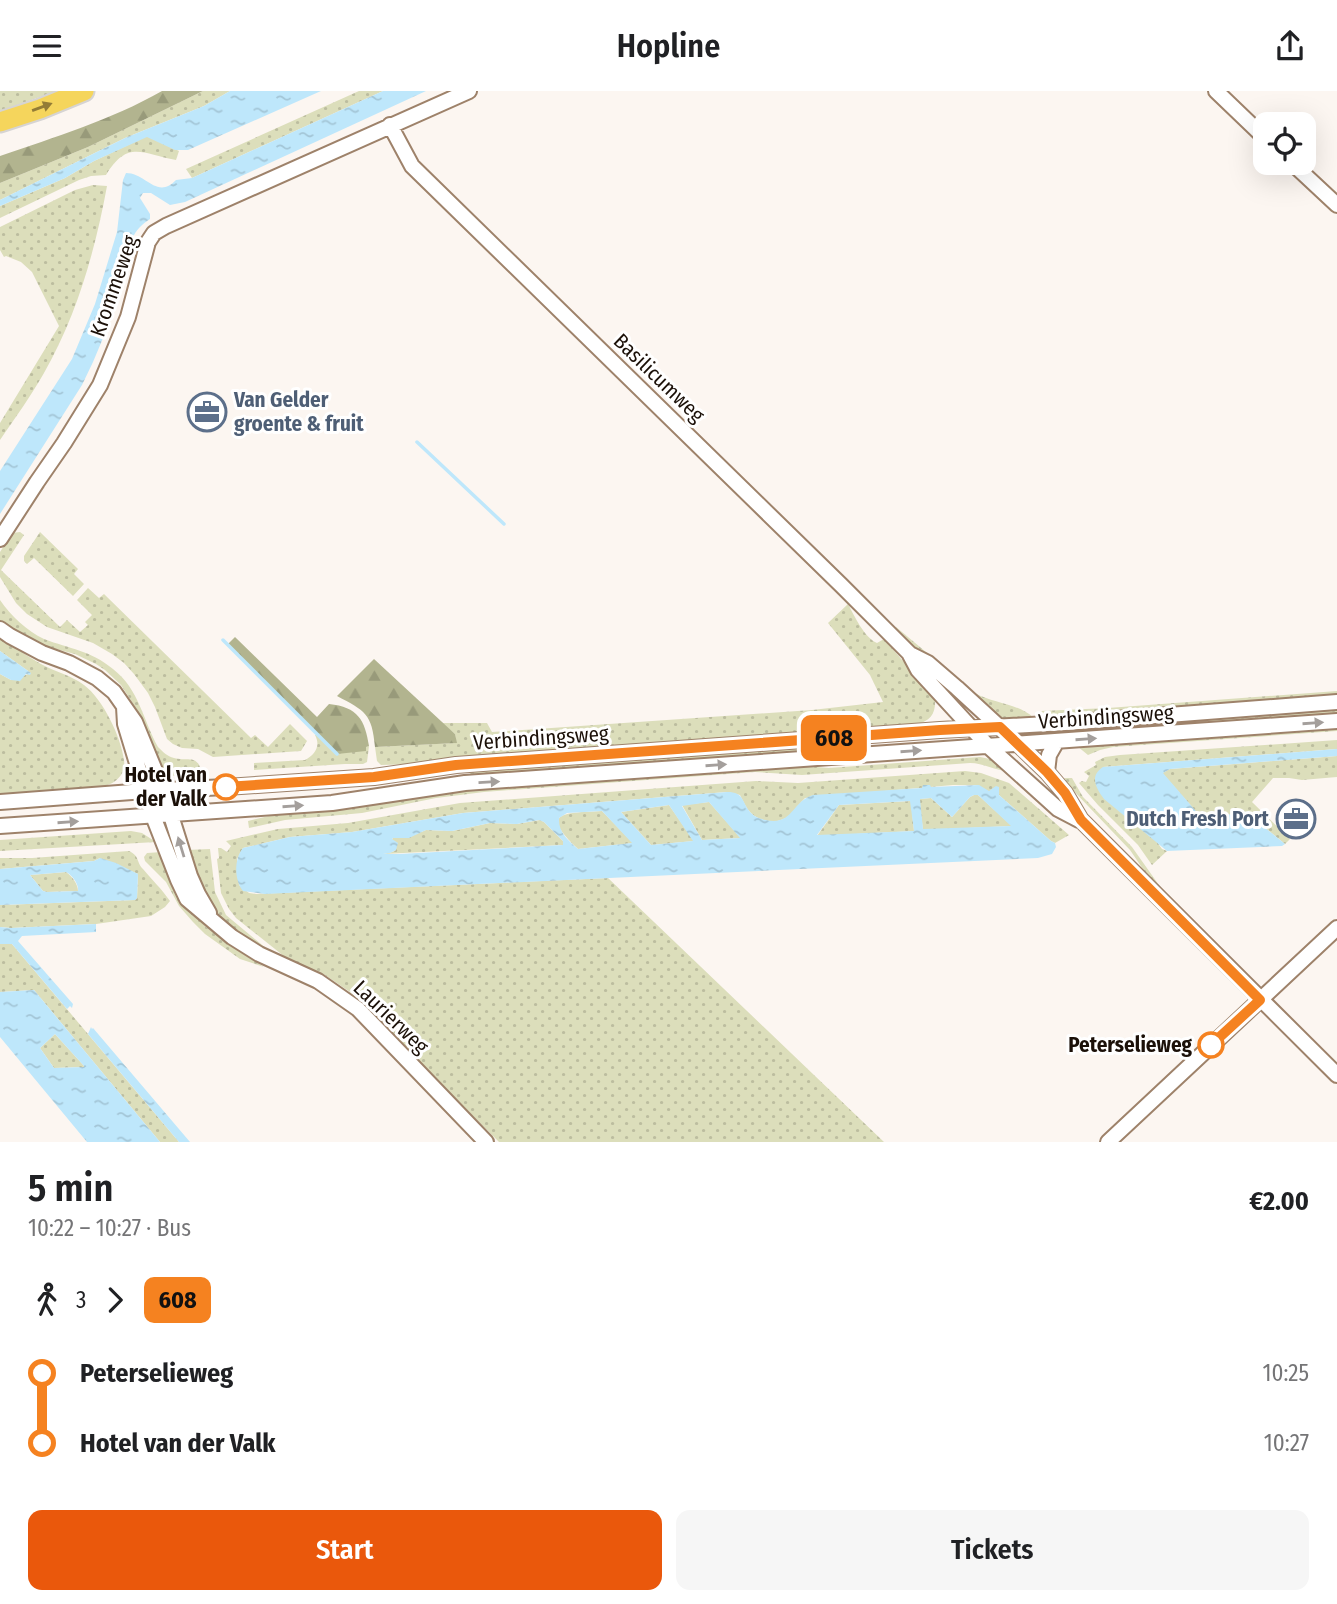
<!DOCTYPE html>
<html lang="en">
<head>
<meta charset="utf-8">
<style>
  :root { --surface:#fff; --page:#f6f6f6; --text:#202124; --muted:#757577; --accent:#ea580c }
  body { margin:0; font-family:"Fira Sans Condensed",sans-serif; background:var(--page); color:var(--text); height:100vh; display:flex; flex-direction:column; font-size:26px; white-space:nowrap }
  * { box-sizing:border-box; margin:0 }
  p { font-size:23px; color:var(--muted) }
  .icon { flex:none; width:38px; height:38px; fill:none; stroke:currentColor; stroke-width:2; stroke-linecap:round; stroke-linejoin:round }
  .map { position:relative; height:1051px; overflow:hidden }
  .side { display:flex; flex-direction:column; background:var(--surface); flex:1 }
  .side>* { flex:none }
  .badge { padding:0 14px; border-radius:10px; font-size:24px; line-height:46px }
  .buttons { position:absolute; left:1253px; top:21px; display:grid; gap:14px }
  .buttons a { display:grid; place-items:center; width:63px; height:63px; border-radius:14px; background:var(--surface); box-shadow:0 7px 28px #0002; font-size:35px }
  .map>.badge { position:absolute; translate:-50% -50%; box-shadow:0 0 0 4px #fff }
  .legs { display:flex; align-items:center; gap:10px; height:77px; padding:0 28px; font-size:23px }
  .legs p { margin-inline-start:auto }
  .summary { display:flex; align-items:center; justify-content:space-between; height:119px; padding:0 28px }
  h1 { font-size:38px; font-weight:600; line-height:52px }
  .action { display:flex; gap:14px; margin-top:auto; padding:14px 28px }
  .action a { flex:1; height:80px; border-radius:14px; background:var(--accent); color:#fff; font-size:28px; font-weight:600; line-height:80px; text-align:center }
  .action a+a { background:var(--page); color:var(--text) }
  ul { padding:0 28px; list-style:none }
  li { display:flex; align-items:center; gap:24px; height:70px; font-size:26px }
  li i { display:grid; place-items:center; width:10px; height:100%; margin:0 9px; background:currentColor }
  li i::after { content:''; width:18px; height:18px; margin:-9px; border:5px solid; border-radius:50%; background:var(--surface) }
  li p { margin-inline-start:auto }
  li:first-child i { background:linear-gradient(#0000 50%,currentColor 0) }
  li:last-child i { background:linear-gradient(currentColor 50%,#0000 0) }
  header { display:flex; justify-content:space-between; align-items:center; height:91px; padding:0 28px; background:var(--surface); font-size:32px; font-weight:600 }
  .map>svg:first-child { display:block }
  .grass { fill:url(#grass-dots) }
  .forest { fill:url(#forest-firs) }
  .water { fill:url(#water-ripples); fill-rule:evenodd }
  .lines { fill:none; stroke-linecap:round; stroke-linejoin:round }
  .stream { stroke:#bee7fb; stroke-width:3.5 }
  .minor-casing { stroke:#9e826a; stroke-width:18 }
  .highway-casing { stroke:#d6d4d3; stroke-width:23 }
  .minor { stroke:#fff; stroke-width:14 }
  .highway { stroke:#f5d55c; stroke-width:19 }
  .oneway { fill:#937c36 }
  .oneway2 { fill:#a49f9c }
  .line-1-casing { stroke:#fff; stroke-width:16 }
  .line-1 { stroke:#f58220; stroke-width:10 }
  .stop-1-dot { fill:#fff; stroke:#f58220; stroke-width:3.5 }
  .labels { text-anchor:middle; stroke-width:6; stroke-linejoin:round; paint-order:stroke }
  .street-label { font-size:21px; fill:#1b1008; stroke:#fff }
  .service-label { font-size:21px; font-weight:bold; fill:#4e5e75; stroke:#fff; text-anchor:start }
  .stop-label { font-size:21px; font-weight:bold; fill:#1b1008; stroke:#fff; text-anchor:end }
</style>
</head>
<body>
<header><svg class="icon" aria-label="menu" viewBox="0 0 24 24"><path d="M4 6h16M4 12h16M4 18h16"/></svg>Hopline<svg class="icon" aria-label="share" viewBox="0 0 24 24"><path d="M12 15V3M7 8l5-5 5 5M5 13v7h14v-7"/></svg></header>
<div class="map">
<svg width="1337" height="1051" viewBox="0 0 1337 1051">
  <defs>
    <pattern id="grass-dots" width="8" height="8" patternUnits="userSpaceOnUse" patternTransform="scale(1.75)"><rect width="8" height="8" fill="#dcdebb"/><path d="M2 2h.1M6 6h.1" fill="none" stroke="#bcbd9f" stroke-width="1.8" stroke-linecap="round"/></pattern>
    <pattern id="forest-firs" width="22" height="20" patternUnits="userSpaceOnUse" patternTransform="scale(1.75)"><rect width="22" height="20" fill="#b2b48f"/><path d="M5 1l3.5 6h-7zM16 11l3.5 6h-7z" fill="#989a7a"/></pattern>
    <pattern id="water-ripples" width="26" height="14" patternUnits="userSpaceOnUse" patternTransform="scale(1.75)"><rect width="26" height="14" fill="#bee7fb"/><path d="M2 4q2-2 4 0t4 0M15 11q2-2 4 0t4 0" fill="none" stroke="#a3c5d6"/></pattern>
  </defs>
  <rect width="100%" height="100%" fill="#fcf6f1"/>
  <path class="grass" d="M0,0H57L0,20Z
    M203,0H230L204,15L125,47L0,109V92L88,56Z
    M359,0H383L192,87L186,78Z
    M147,45L179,60L176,69C142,63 128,48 106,84L91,85L79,89L0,127V115L65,87L94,70Z
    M93,94L107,95C95,160 77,224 44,282C31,305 15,327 0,349V332L59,235L32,181L21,171L6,165L4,166L0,159V136L75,99Z
    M20,441L24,444L1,479L60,536L67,529L80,541L88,534L85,531L92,524L77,509L88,497L99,507L104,503L251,647L255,644L268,656L290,633L307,650L301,660L213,666L198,658L182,657L173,653L167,648L155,616L148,602L134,583L124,572L112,563L93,552L47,536L27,523L16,512L0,486V461L12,442Z
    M40,441L78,478L74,483L84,493L73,505L34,467L27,473L24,470V465Z
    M0,509C11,525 27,540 44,548C70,558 90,559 113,578C139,598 143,629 158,656C163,661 167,665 174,667C188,671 198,662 202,683L171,685L162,679L154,666L137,619L121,594L105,579L96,573L75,563L44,555L20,543L0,529Z
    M848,513C855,526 864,546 877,552L884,548L935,607C936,623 931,629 916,634L418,673L381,674L377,670L375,656L456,652L455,643L442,632H487L492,641L812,619L883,611L870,584L828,532Z
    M896,536L975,602C994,613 1018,612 1034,627V629H1000L894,539Z
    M0,546C13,555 27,565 41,573C55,581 71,584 84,594C103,608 121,646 124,669C126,683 116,693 103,695L0,703V583L11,589L31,582L0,560Z
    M1337,600V607L1049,627L1041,620L1108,617Z
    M1337,615V626L1196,636L1195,632L1242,622Z
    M1337,634V640L1113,656L1100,659L1088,664L1077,655Z
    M317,643L337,663L369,655L367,671L363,673H345L254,679V672L305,669C315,664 321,655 315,644Z
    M1337,649V658L1103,676L1162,758L1167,760L1152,774L1138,754L1098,714L1079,692L1082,690L1086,691L1089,685L1084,681L1096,674L1095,671L1105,666L1120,664Z
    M828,651V655L787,665L524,684L470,683L469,677Z
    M1337,665V686L1302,689L1289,687H1273L1252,711L1290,748L1285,753L1247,722L1201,726L1162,682L1170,678Z
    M980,666L995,669L1011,680C997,681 984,672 970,672L802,684L755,681L484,701L436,707L362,722L285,729L249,737L248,730L273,724L359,715L447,699L792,674L829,677Z
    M965,680L981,682L1009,692L1069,744L1055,752L1051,750L999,704V697L989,701L978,694H953L805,707C800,712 795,719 790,724C780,733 762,732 752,723C747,719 743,710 740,704L727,701L463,722L352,741L290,746L243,757L237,768L239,794L249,802L256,803L608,787L884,1051H499L350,901L325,884L290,870L236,827L229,818L221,802L217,768L219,767L218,757H221L227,761L231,755L226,750L278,738L348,732L460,712L756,690L798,692Z
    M1064,687H1072L1083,706L1132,756L1166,804L1151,790L1130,759L1069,695Z
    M974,704H978L1012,735L923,739L919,708L931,707L952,726L970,706Z
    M911,710L914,740L817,745L839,714Z
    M709,711L741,747L702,749L682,714Z
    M669,714L694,750L651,754L621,721Z
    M602,720L633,752L578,758C537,720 566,722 602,720Z
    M540,729L544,731L563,750V754L383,763L392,761L396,759L392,748L393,747H407L426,739L452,740L490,732L517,733Z
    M131,740L142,742L156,751L0,760V749Z
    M210,758L215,801L226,824L273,863C249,851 227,837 211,816C202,804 192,774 186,759Z
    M129,760C140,765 136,771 143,778C153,790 161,797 170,810L165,816L151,825L96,833L11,837L0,836V814L135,809L137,807L138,783L100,767L94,770L0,778V767H32Z
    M162,761L187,815L196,826L206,836L237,859L264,876L240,868L205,843L193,831L179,815L166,791L145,770L144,766L147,762Z
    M66,781C72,785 78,793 78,800L47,801L43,800L30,784Z
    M0,853H12L179,1051H160L34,899L0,901Z
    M55,943L85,976L54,977L40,957Z"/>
  <path class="forest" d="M162,0H203L88,56L0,92V65C55,46 111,29 162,0Z
    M235,546L317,626L329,613C358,616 365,629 369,655L366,656V660L337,663L227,554Z
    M374,568L455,643L457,652L375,656C372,622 365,620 337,605Z"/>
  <path class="water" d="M230,0H321L188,59H175L147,46L94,70L65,87L0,115V109L125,47L204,15Z
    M383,0H426L185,111L170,114L151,102H143L140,107L150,123V128C142,133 136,139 132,148L106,240L93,271L82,294L0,423V380L72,268L95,213L117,141L123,89L126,82C146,82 157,109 176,89L192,87Z
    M0,560L31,582L30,584L26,583L20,590L11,589L0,583Z
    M1337,658V665L1170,678L1163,682L1201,726L1247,722L1285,753L1282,755L1167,760L1104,708C1096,697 1089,685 1103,676Z
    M923,694H930L931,696L979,694L989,700L996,695L999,696V704L1051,750L1055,752L1056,756L1052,763L1038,767L265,803L243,800C234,789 234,768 243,757L290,746L352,741L463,722L727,701C745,701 741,711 751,722C755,726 760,728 766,729C793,735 792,710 813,704L922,697ZM974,704H978L1011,735L923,738L920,708L931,707L952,726L970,706ZM910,710L914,740L817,744L839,714ZM709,711L740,747L702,749L682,715ZM669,714L693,750L651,754L621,721ZM602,720L632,752L578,758C568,749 558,741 559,727L567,722ZM539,729L544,731L563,750V754L399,763H383L390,762L396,759L398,752L392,748L393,747H409L426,739L452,740L490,732L517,733Z
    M100,767L116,772L138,783L137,807L135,809L0,814V778L94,770ZM66,781C72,784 79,793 78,800L47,801L43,800L30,784Z
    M96,833V841L22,845L18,850L73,913L72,917L70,915L67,918L12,853H0V836L11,837Z
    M34,899L160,1051H87L0,946V901ZM55,943L84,975V976L54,977L40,957Z
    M91,936L92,938L93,937L190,1051H179L88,943Z"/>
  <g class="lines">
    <path class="stream" d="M417,351L504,433
      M223,549L337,663"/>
    <defs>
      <path id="minor" d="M1216,0L1265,47
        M390,34L412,75L841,494L910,563L928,572L957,597L1018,653L1047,681L1065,702L1081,729L1337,984
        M1292,72L1337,114
        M0,448L37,391L64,352L100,294L128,226L148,151L154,142L166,135L469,0
        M0,538L10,545L42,562L69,572L97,587L114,601L135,631L163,699L190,785L198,803L209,822
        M910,564L918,579L988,655L1058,718L1079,729
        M124,616L125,633L153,725L178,789L187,808L232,846L259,863L318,890L358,918L486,1051
        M1047,681L1049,664L1057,650
        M0,711L145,700L226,696L374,686L456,674L940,639L1065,632L1337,611
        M0,735L332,712L465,692L1337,630
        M1108,1051L1337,837"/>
      <path id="highway" d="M0,31L40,18L84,0"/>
    </defs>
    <use href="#minor" class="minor-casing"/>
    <use href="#highway" class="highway-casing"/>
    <use href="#minor" class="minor"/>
    <use href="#highway" class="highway"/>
  </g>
  <defs><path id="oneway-solid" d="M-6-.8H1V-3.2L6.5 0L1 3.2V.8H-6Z" transform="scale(1.75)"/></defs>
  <use class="oneway" href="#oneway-solid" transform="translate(42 16) rotate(-20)"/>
  <g class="oneway2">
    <use href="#oneway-solid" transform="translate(1313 632) rotate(-4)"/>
    <use href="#oneway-solid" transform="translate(1086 648) rotate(-4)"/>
    <use href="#oneway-solid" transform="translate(911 660) rotate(-4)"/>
    <use href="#oneway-solid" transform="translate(716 674) rotate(-4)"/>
    <use href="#oneway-solid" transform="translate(489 691) rotate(-3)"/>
    <use href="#oneway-solid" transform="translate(293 715) rotate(-4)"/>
    <use href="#oneway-solid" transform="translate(68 731) rotate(-4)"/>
    <use href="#oneway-solid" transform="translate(181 756) rotate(-107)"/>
  </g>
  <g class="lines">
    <defs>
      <path id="line-1" d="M226,696L374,686L456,674L940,639L1000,636L1047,681L1065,702L1081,729L1260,909L1211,954"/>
    </defs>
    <use href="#line-1" class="line-1-casing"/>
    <use href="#line-1" class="line-1"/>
  </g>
  <defs>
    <symbol id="office-ring" viewBox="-11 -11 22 22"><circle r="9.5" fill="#fff" stroke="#5c6f8a" stroke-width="1.5"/><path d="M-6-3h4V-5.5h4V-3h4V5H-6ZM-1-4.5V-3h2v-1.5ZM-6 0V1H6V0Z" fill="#5c6f8a"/></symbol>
  </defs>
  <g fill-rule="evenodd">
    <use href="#office-ring" x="185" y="299" width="44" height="44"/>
    <use href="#office-ring" x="1274" y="706" width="44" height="44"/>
  </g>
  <g class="stop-1-dot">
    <circle cx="226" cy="696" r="12"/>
    <circle cx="1211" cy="954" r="12"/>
  </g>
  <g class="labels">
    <g class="street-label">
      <text transform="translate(114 195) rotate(-71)" y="7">Krommeweg</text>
      <text transform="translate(659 287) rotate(44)" y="7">Basilicumweg</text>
      <text transform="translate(1106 626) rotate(-4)" y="7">Verbindingsweg</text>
      <text transform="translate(541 647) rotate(-4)" y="7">Verbindingsweg</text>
      <text transform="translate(391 926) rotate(44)" y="7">Laurierweg</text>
    </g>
    <g class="service-label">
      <text x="234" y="316">Van Gelder<tspan x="234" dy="24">groente &amp; fruit</tspan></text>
      <text x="1269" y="735" text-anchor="end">Dutch Fresh Port</text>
    </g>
    <g class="stop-label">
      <text x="207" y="691">Hotel van<tspan x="207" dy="24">der Valk</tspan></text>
      <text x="1192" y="961">Peterselieweg</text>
    </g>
  </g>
</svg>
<div class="buttons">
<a><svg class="icon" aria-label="locate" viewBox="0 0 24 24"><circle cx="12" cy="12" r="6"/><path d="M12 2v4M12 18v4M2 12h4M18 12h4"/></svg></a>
</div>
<b class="badge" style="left:834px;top:647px;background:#f58220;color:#111">608</b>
</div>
<section class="side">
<div class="summary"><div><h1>5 min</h1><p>10:22 – 10:27 · Bus</p></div><b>€2.00</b></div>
<div class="legs"><svg class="icon" aria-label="walk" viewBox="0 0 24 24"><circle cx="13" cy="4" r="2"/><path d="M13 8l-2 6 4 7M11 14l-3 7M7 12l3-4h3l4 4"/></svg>3<svg class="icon" aria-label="forward" viewBox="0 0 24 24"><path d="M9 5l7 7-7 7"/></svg><b class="badge" style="background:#f58220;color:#111">608</b></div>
<ul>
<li><i style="color:#f58220"></i><b>Peterselieweg</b><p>10:25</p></li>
<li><i style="color:#f58220"></i><b>Hotel van der Valk</b><p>10:27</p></li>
</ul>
<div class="action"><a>Start</a><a>Tickets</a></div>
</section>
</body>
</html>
